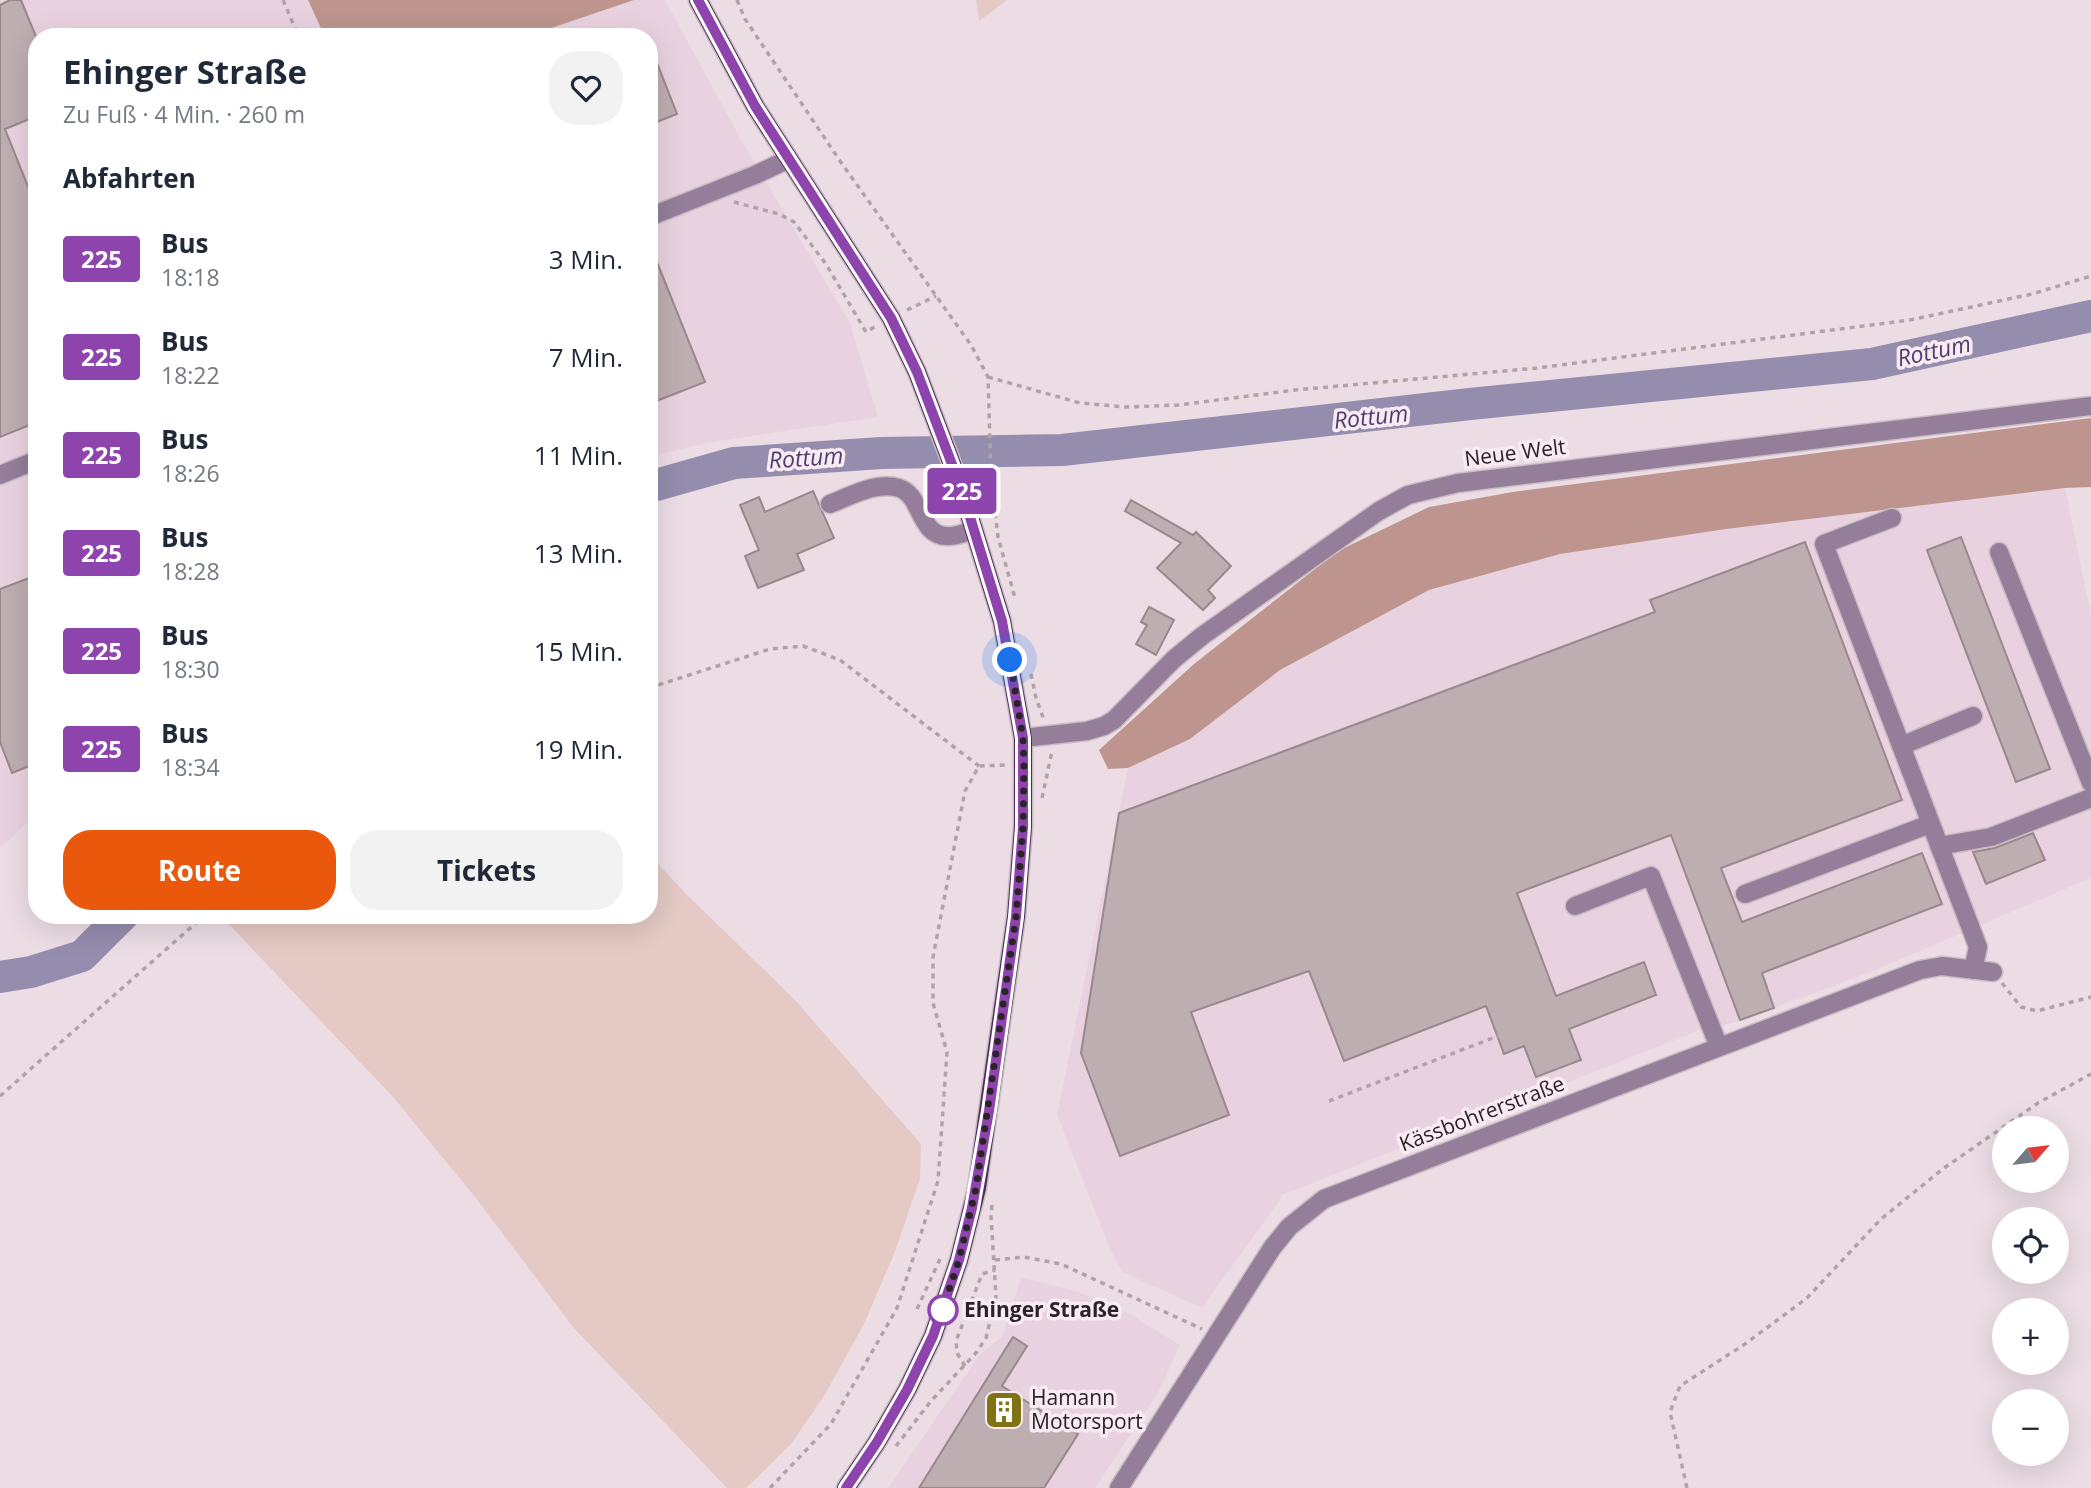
<!DOCTYPE html>
<html lang="de">
<head>
<meta charset="utf-8">
<style>
  :root { --surface:#fff; --page:#f2f2f3; --text:#1f2937; --muted:#747a83; --accent:#ea580c }
  body { margin:0; font-family:"Open Sans",sans-serif; background:var(--page); color:var(--text); height:100vh; display:flex; flex-direction:column; font-size:26px; white-space:nowrap }
  * { box-sizing:border-box; margin:0 }
  p { font-size:23px; color:var(--muted) }
  .icon { flex:none; width:38px; height:38px; fill:none; stroke:currentColor; stroke-width:2; stroke-linecap:round; stroke-linejoin:round }
  .map { position:relative; flex:1; overflow:hidden }
  .side { position:absolute; left:28px; top:28px; width:630px; height:896px; display:flex; flex-direction:column; background:var(--surface); border-radius:28px; box-shadow:0 7px 28px #0002 }
  .side>* { flex:none }
  .badge { padding:0 14px; border-radius:5px; font-size:24px; line-height:46px }
  .needle { width:46px; rotate:62deg }
  .controls { position:absolute; left:1992px; top:1116px; display:grid; gap:14px }
  .controls a { display:grid; place-items:center; width:77px; height:77px; border-radius:50%; background:var(--surface); box-shadow:0 7px 28px #0002; font-size:35px }
  .you { position:absolute; width:35px; height:35px; margin:-18px; border:5px solid #fff; border-radius:50%; background:#1a73e8; box-shadow:0 0 0 10px #1a73e833 }
  .map>.badge { position:absolute; translate:-50% -50%; box-shadow:0 0 0 4px #fff }
  h2 { padding:0 35px; font-size:26px; line-height:63px }
  .round { display:grid; place-items:center; flex:none; width:74px; height:74px; border-radius:28px; background:var(--page) }
  .head { display:flex; align-items:center; justify-content:space-between; height:119px; padding:0 35px }
  h1 { font-size:33px; font-weight:700; line-height:52px }
  .button { display:flex; gap:14px; margin-top:auto; padding:14px 35px }
  .button a { flex:1; height:80px; border-radius:28px; background:var(--accent); color:#fff; font-size:28px; font-weight:700; line-height:80px; text-align:center }
  .button a+a { background:var(--page); color:var(--text) }
  ul { padding:0; list-style:none }
  li { display:flex; align-items:center; gap:21px; height:98px; padding:0 35px }
  li div { flex:1 }
  li b { display:block; font-size:26px }
  li em { font-style:normal }
  li .badge { min-width:77px; font-weight:700; text-align:center }
  .map>svg:first-child { display:block }
  .built { fill:#e9d2df }
  .green { fill:#e4c9c4 }
  .forest { fill:#bd958e }
  .lines { fill:none; stroke-linecap:round; stroke-linejoin:round }
  .river { stroke:#948dae; stroke-width:32 }
  .building { fill:#bfaeb1; stroke:#99888b; stroke-width:2 }
  .minor-casing { stroke:#c9bcc3; stroke-width:21 }
  .major-casing { stroke:#c9bcc3; stroke-width:21 }
  .path { stroke:#afa3a9; stroke-width:3.5; stroke-dasharray:5 5; stroke-linecap:butt }
  .minor { stroke:#947e9a; stroke-width:18 }
  .major { stroke:#522c5d; stroke-width:18 }
  .line-casing { stroke:#fff; stroke-width:16 }
  .line { stroke:#8e44ad; stroke-width:10 }
  .walk { stroke:#2a2427; stroke-width:7; stroke-dasharray:0 12.6 }
  .stop-dot { fill:#fff; stroke:#8e44ad; stroke-width:3.5 }
  .labels { text-anchor:middle; stroke-width:7; stroke-linejoin:round; paint-order:stroke }
  .street-label { font-size:21px; fill:#2a2427; stroke:#f9eaf3 }
  .stop-label { font-size:21px; font-weight:bold; fill:#2a2427; stroke:#f9eaf3; text-anchor:start }
  .poi-label { font-size:21px; fill:#2a2427; stroke:#f9eaf3; text-anchor:start }
  .water-label { font-size:23px; font-style:italic; fill:#4d4070; stroke:#f9eaf3 }
</style>
</head>
<body>
<div class="map">
<svg width="2091" height="1488" viewBox="0 0 2091 1488">
  <rect width="100%" height="100%" fill="#ecdde5"/>
  <path class="built" d="M0,0H308L325,37H37V814L0,848Z
    M634,0H665L744,145L850,323L878,417L706,443L649,457V37H525Z
    M2065,488L2091,615V878L1878,969L1738,1022L1706,1028L1284,1194L1202,1308L1122,1272L1111,1251L1057,1115L1128,768L1190,739L1280,670L1429,590L1560,554L1726,529Z
    M1021,1277L1076,1291L1130,1314L1180,1345L1159,1391L1095,1488H888L980,1354L1003,1336Z"/>
  <path class="green" d="M976,0H1007L979,21Z
    M649,854L686,894L793,998L921,1144L920,1179L894,1254L864,1324L824,1396L791,1444L746,1488H727L573,1327L475,1197L394,1098L223,918L227,915H649Z"/>
  <path class="forest" d="M308,0H634L525,37H325Z
    M2091,418V487L2065,488L1726,529L1560,554L1429,590L1280,670L1190,739L1128,768L1108,769L1099,750L1194,664L1338,551L1429,507L1513,492Z"/>
  <g class="lines">
    <path class="river" d="M649,487L734,463L881,453L1062,450L1470,404L1872,364L2091,316
      M0,977L31,972L82,956L123,915"/>
  </g>
  <path class="building" d="M10,0H21L37,39V116L5,129L37,209V422L0,437V5Z
    M650,45L677,114L649,125V46Z
    M649,242L705,382L649,404V366L657,364L649,345Z
    M813,491L834,538L797,554L804,570L758,588L745,556L759,550L740,505L759,497L765,512Z
    M1131,500L1193,535L1196,532L1231,566L1208,590L1215,598L1203,610L1157,568L1181,543L1125,511Z
    M1961,537L2050,769L2016,782L1927,550Z
    M1805,542L1902,800L1721,868L1742,922L1922,853L1942,904L1762,973L1774,1008L1740,1020L1671,835L1517,893L1556,996L1644,962L1656,995L1569,1029L1581,1060L1536,1077L1524,1046L1504,1054L1486,1006L1344,1061L1309,971L1191,1012L1229,1115L1120,1156L1081,1053L1119,813L1655,612L1650,600Z
    M37,575V763L12,773L0,742V589Z
    M1149,607L1174,620L1156,655L1136,644L1147,625L1141,622Z
    M2033,833L2045,860L1986,884L1973,852L1995,848Z
    M1013,1337L1027,1346L1002,1386L1078,1434L1044,1488H919Z"/>
  <g class="lines">
    <defs>
      <path id="minor" d="M649,217L755,175L789,159
        M0,475L37,460
        M830,504C851,496 876,481 899,488C922,495 919,536 947,536C956,537 966,532 974,530
        M1892,518L1824,544L1978,947L1973,970
        M1999,552L2091,783
        M1023,738L1087,731L1104,726L1114,720L1174,659L1202,636L1379,511L1408,495L1458,483L2091,406
        M1901,746L1973,716
        M1939,846L1991,837L2091,798
        M1745,894L1930,824
        M1575,906L1651,876L1719,1047
        M1119,1488L1272,1248L1289,1227L1324,1199L1920,970L1942,966L1993,972"/>
      <path id="major" d="M698,0L755,106L891,318L917,372L961,488L1002,621L1023,738V827L1016,917L977,1188L959,1260L933,1336L907,1390L877,1442L846,1488"/>
    </defs>
    <use href="#minor" class="minor-casing"/>
    <use href="#major" class="major-casing"/>
    <path class="path" d="M283,0L299,37
      M737,0L745,19L840,161L971,345L988,377L991,476L998,537L1015,598
      M734,202L779,214L794,222L826,264L866,332L878,325
      M907,310L936,296
      M988,377L1080,403L1126,407L1179,405L1295,390L1537,368L1910,320L2032,294L2091,276
      M1031,674L1036,698L1044,720
      M649,688L770,649L803,646L840,660L979,766
      M1042,798L1052,751
      M2002,983L2021,1007L2037,1011L2091,997
      M0,1096L205,915
      M1329,1101L1498,1036
      M995,1260L1024,1257L1061,1264L1202,1329
      M917,1309L940,1259
      M965,1366L957,1353L956,1341L982,1274L995,1270
      M896,1446L931,1401L976,1353L986,1338L996,1296L991,1216L992,1205
      M770,1488L831,1424L897,1308L938,1181L947,1052L933,1003V957L965,791L979,766L1006,765
      M1687,1488L1670,1412L1680,1386L1745,1344L1807,1298L1881,1219L1944,1168L2038,1103L2091,1074"/>
    <use href="#minor" class="minor"/>
    <use href="#major" class="major"/>
  </g>
  <g class="lines">
    <defs>
      <path id="line" d="M698,0L755,106L891,318L917,372L961,488L1002,621L1023,738V827L1016,917L989,1111L972,1208L959,1260L933,1336L907,1390L877,1442L846,1488"/>
    </defs>
    <use href="#line" class="line-casing"/>
    <use href="#line" class="line"/>
    <path class="walk" d="M943,1310L940,1317L959,1260L976,1188L1016,917L1023,827L1024,764L1023,738L1010,660"/>
  </g>
  <defs>
    <symbol id="building-square" viewBox="-11 -11 22 22"><rect x="-9" y="-9" width="18" height="18" rx="4" fill="#807314" stroke="#f9eaf3"/><path d="M-4-6H4V6H1V3H-1V6H-4ZM-2.5-4.3h1.7v1.8h-1.7ZM.8-4.3h1.7v1.8H.8ZM-2.5-1h1.7V.8h-1.7ZM.8-1h1.7V.8H.8Z" fill="#fff"/></symbol>
  </defs>
  <g fill-rule="evenodd">
    <use href="#building-square" x="982" y="1388" width="44" height="44"/>
  </g>
  <circle class="stop-dot" cx="943" cy="1310" r="14"/>
  <g class="labels">
    <g class="street-label">
      <text transform="translate(1515 453) rotate(-7)" y="7">Neue Welt</text>
      <text transform="translate(1482 1114) rotate(-21)" y="7">Kässbohrerstraße</text>
    </g>
    <g class="stop-label">
      <text x="964" y="1317">Ehinger Straße</text>
    </g>
    <g class="poi-label">
      <text x="1031" y="1405">Hamann<tspan x="1031" dy="24">Motorsport</tspan></text>
    </g>
    <g class="water-label">
      <text transform="translate(1934 351) rotate(-12)" y="8">Rottum</text>
      <text transform="translate(1371 417) rotate(-6)" y="8">Rottum</text>
      <text transform="translate(806 458) rotate(-4)" y="8">Rottum</text>
    </g>
  </g>
</svg>
<div class="controls">
<a><svg class="needle" viewBox="-14 -14 28 28"><path d="M0-13l5 13h-10z" fill="#e53935"/><path d="M0 13l5-13h-10z" fill="#747a83"/></svg></a>
<a><svg class="icon" aria-label="locate" viewBox="0 0 24 24"><circle cx="12" cy="12" r="6"/><path d="M12 2v4M12 18v4M2 12h4M18 12h4"/></svg></a>
<a>+</a>
<a>−</a>
</div>
<div class="you" style="left:1010px;top:660px"></div>
<b class="badge" style="left:962px;top:491px;background:#8e44ad;color:#fff">225</b>
<section class="side">
<div class="head"><div><h1>Ehinger Straße</h1><p>Zu Fuß · 4 Min. · 260 m</p></div><a class="round"><svg class="icon" aria-label="heart" viewBox="0 0 24 24"><path d="M12 20l-8-8c-3-5 5-10 8-4 3-6 11-1 8 4z"/></svg></a></div>
<h2>Abfahrten</h2>
<ul>
<li><span class="badge" style="background:#8e44ad;color:#fff">225</span><div><b>Bus</b><p>18:18</p></div><em>3 Min.</em></li>
<li><span class="badge" style="background:#8e44ad;color:#fff">225</span><div><b>Bus</b><p>18:22</p></div><em>7 Min.</em></li>
<li><span class="badge" style="background:#8e44ad;color:#fff">225</span><div><b>Bus</b><p>18:26</p></div><em>11 Min.</em></li>
<li><span class="badge" style="background:#8e44ad;color:#fff">225</span><div><b>Bus</b><p>18:28</p></div><em>13 Min.</em></li>
<li><span class="badge" style="background:#8e44ad;color:#fff">225</span><div><b>Bus</b><p>18:30</p></div><em>15 Min.</em></li>
<li><span class="badge" style="background:#8e44ad;color:#fff">225</span><div><b>Bus</b><p>18:34</p></div><em>19 Min.</em></li>
</ul>
<div class="button"><a>Route</a><a>Tickets</a></div>
</section>
</div>
</body>
</html>
